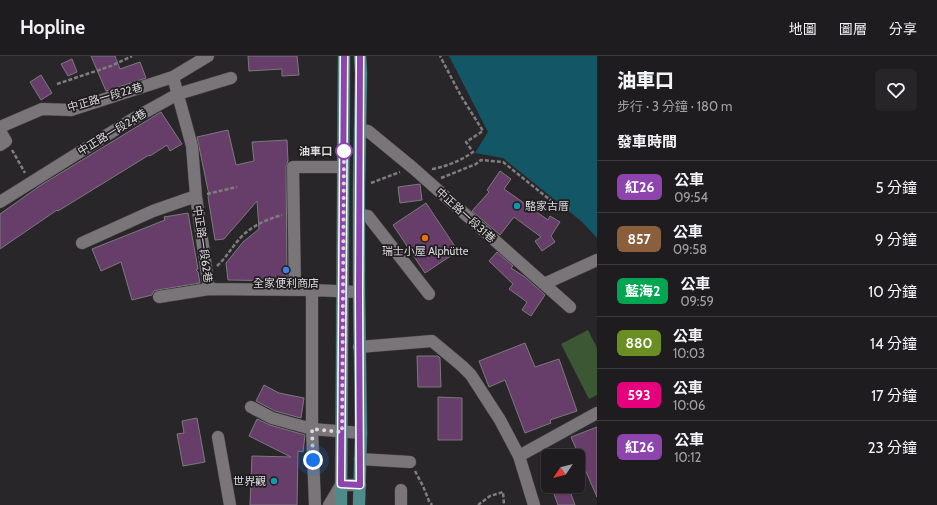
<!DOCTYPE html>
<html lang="zh-TW">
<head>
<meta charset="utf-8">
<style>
  :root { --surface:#1f1c1f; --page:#272528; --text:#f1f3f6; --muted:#a1a1a4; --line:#3c3a3d }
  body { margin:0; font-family:Cabin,"Noto Sans TC",sans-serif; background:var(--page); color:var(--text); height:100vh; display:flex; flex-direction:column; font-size:15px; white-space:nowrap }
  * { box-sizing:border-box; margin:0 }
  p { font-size:13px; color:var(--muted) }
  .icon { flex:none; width:22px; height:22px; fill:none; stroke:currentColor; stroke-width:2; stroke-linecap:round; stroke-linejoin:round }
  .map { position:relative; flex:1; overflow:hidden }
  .side { display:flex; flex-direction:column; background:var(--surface); width:340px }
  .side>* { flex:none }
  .badge { padding:0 8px; border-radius:6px; font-size:14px; line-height:26px }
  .needle { width:26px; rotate:235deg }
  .buttons { position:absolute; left:541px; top:393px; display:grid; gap:8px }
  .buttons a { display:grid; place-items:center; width:44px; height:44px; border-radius:6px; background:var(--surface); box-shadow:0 1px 3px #0004,0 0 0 1px var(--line); font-size:20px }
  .you { position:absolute; width:20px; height:20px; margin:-10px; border:3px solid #fff; border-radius:50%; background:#1a73e8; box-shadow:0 0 0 6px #1a73e833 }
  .map>.badge { position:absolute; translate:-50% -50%; box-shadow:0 0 0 2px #fff }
  h2 { padding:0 20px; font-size:15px; line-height:36px }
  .round { display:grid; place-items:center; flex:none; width:42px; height:42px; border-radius:6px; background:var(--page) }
  .head { display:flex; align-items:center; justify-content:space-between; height:68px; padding:0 20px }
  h1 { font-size:19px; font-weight:800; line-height:30px }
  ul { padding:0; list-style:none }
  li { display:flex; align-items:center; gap:12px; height:52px; padding:0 20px; border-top:1px solid var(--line) }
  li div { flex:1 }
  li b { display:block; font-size:15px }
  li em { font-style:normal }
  li .badge { min-width:44px; font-weight:700; text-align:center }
  header { display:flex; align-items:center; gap:24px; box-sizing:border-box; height:56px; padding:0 20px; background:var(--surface); border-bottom:1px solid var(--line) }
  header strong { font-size:19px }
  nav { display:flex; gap:22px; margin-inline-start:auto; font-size:14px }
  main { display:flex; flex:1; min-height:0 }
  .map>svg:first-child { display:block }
  .green { fill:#3c5734 }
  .water { fill:#135766 }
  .building { fill:#673e69; stroke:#7d797d }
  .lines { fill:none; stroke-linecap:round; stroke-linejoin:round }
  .minor-casing { stroke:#464446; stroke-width:13 }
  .major-casing { stroke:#464446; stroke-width:13 }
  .path { stroke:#7f7d7f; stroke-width:2.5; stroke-dasharray:4 2; stroke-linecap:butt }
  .minor { stroke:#797579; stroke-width:12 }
  .major { stroke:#508b8c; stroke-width:12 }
  .line-casing { stroke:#fff; stroke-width:9 }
  .line { stroke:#8e44ad; stroke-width:6 }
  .walk { stroke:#dbd9db; stroke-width:4; stroke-dasharray:0 7.2 }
  .stop-dot { fill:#fff; stroke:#8e44ad; stroke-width:2 }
  .culture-dot { fill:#0f9aa8; stroke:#201d20; stroke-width:1.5 }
  .food-dot { fill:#e8710a; stroke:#201d20; stroke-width:1.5 }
  .shop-dot { fill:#3f7fe0; stroke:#201d20; stroke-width:1.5 }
  .labels { text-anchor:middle; stroke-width:3.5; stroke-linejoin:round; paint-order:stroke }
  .street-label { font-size:11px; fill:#dbd9db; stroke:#201d20 }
  .stop-label { font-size:11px; font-weight:bold; fill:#dbd9db; stroke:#201d20; text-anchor:end }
  .poi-label { font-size:11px; fill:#dbd9db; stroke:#201d20 }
</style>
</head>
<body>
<header>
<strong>Hopline</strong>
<nav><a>地圖</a><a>圖層</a><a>分享</a></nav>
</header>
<main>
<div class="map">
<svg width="597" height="449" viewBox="0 0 597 449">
  <rect width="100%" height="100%" fill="#292629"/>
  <path class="green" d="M588,274L597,292V339L589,343L561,288Z"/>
  <path class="water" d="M449,0H597V182L581,165L503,102L475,97L488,76Z"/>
  <path class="building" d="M91,0H115L120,13L140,6L146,22L106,35Z
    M248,0H297L299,19L282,20V13L249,15Z
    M72,3L77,16L68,20L61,8Z
    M41,19L52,37L41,44L30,26Z
    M161,56L182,88L170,95L167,89L150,100L149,99L58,155L57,154L0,193V158L41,129Z
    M228,74L236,109L254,105L252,86L287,84L288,105L286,111L287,225L228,224L226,207L243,186L259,173L257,145L224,183L215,184L208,141L209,139L197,81Z
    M500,115L511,123L504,133L548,164L550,160L560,166L551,180L555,186L542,195L535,185L541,181L514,161L500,179L472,155L489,136L487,134Z
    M420,128L422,144L400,147L398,131Z
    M426,147L458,195L425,217L393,169Z
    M188,157L198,213L196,214L198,216L200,227L158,234L154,235L152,239L132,244L121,206L101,215L92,193L165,164L164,161Z
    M497,196L513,210L511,212L525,221L545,239L531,260L522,254L527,246L509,233L513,228L489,205Z
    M525,287L535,311L559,303L577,355L550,364L551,367L525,377L505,324L489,331L479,305Z
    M417,300H438L440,302L441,331H418Z
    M264,329L279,337L304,342L301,362L275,355L256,345Z
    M438,341L462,342V384H438Z
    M197,362L205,406L183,410L177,378L184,377L182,365Z
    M257,363L270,369L305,379L303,396L298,395L297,449H250L252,400L291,401L249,380Z
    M597,371V441L571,381Z
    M551,430H568L575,449H558Z"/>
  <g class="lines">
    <defs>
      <path id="minor" d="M173,21L192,90L196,140L209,233L312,234L359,236
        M0,71L42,53L71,54L173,21L208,0
        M360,73L368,75L413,112L570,251
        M0,75L6,85L0,89
        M0,146L131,64L178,38L231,22
        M359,159L368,160L429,238
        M82,187L153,155L196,140
        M544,228L597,204
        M295,234L293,111H343
        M312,234V373L315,449
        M159,241L209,233
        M359,291L432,285L462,310L471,319L500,364L519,400L597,357
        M251,351L272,362L312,373L361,377
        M218,381L230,449
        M519,400L534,449
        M360,403L410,406
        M329,449L341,429H360
        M401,449V434"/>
      <path id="major" d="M341,449L344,0
        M359,449L361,377L359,236V133L361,17L360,0"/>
    </defs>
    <use href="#minor" class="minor-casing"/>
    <use href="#major" class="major-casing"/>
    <path class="path" d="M57,28L111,10L132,0
      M12,94L25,117
      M432,113C448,110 460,105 473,96L466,86L483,75L461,40L440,0
      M441,122L476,108L481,104L503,106L559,151
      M371,127L400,116
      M207,138L237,131
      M217,210C227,201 233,189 243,179C254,169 268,163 282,159
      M415,415L423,430L429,445L432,449
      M478,449L490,440L503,436L504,449"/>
    <use href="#minor" class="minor"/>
    <use href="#major" class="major"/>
  </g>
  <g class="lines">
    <defs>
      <path id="line" d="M344,0L341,428L360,429L359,236L360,0"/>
    </defs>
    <use href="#line" class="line-casing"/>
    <use href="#line" class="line"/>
    <path class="walk" d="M313,404L312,373L342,376L344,95"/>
  </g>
  <circle class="stop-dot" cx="344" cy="95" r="8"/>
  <g class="culture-dot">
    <circle cx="517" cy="150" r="4"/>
    <circle cx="274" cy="425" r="4"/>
  </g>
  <circle class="food-dot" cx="425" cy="182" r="4"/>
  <circle class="shop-dot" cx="286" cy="214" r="4"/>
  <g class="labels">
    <g class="street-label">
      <text transform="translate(105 41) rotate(-16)" y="4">中正路一段22巷</text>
      <text transform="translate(112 76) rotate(-31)" y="4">中正路一段24巷</text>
      <text transform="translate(466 159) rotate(42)" y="4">中正路一段31巷</text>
      <text transform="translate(203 188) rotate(82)" y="4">中正路一段62巷</text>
    </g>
    <g class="stop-label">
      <text x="332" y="99">油車口</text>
    </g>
    <g class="poi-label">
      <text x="525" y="154" text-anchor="start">駱家古厝</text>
      <text x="425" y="199">瑞士小屋 Alphütte</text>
      <text x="286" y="231">全家便利商店</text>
      <text x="266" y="429" text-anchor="end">世界觀</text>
    </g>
  </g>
</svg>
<div class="buttons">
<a><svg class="needle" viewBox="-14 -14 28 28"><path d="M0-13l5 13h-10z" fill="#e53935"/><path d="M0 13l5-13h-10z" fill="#a1a1a4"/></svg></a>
</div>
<div class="you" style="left:313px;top:404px"></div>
</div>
<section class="side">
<div class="head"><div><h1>油車口</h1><p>步行 · 3 分鐘 · 180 m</p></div><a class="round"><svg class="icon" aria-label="heart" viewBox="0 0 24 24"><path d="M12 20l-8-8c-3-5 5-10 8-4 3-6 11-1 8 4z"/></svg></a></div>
<h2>發車時間</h2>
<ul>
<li><span class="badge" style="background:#8e44ad;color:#fff">紅26</span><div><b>公車</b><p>09:54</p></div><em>5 分鐘</em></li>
<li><span class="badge" style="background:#8b5e3c;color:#fff">857</span><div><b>公車</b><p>09:58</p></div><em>9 分鐘</em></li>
<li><span class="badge" style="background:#00a651;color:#fff">藍海2</span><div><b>公車</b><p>09:59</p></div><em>10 分鐘</em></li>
<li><span class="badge" style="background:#6b8e23;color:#fff">880</span><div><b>公車</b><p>10:03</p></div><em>14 分鐘</em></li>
<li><span class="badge" style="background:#e6007e;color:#fff">593</span><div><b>公車</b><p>10:06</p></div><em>17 分鐘</em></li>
<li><span class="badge" style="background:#8e44ad;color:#fff">紅26</span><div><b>公車</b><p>10:12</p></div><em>23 分鐘</em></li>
</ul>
</section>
</main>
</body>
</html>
